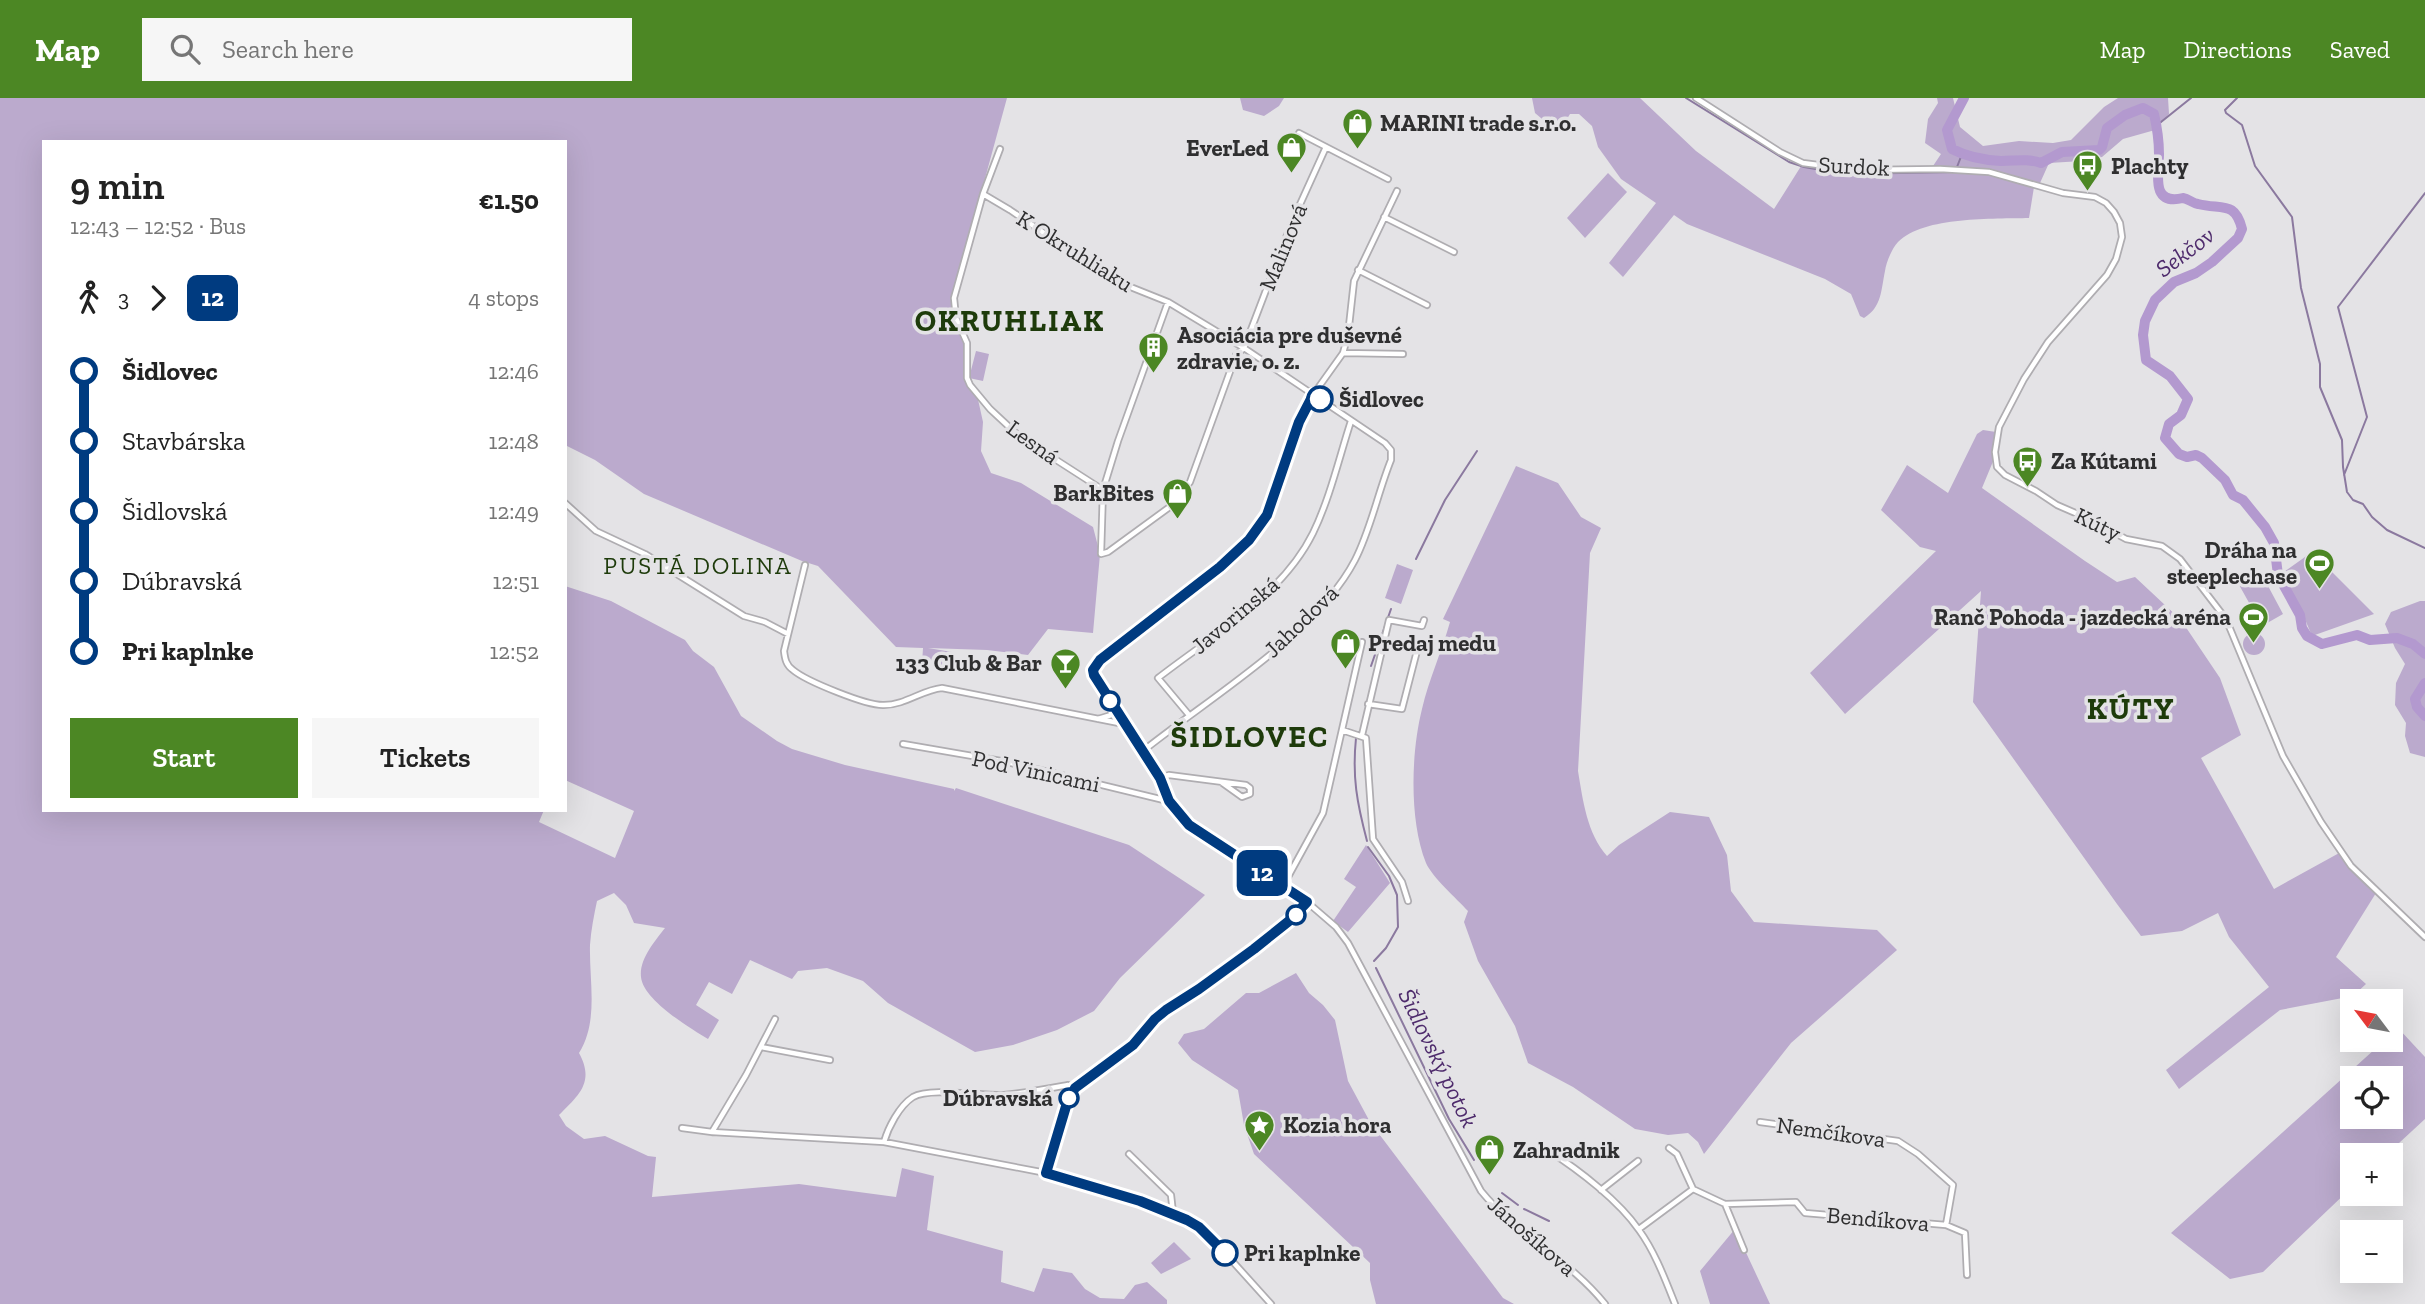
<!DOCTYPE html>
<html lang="en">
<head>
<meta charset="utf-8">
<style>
  :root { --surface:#fff; --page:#f6f6f6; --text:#222; --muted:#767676; --accent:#4c8724 }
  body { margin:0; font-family:"Zilla Slab",serif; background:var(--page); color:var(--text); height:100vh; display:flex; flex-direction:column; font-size:26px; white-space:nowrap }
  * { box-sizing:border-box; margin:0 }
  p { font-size:23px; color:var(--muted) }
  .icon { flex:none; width:38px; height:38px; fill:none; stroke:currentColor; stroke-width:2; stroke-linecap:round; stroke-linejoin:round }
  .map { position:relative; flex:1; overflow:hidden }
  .details { position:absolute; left:42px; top:42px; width:525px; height:672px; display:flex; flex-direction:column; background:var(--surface); border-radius:0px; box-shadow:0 7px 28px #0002 }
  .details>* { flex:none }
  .badge { padding:0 14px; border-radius:10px; font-size:24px; line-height:46px }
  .needle { width:46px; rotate:302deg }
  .buttons { position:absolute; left:2340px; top:891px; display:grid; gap:14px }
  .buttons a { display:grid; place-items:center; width:63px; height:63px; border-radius:0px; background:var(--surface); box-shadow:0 7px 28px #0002; font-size:35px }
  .map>.badge { position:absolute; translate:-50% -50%; box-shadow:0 0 0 4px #fff }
  .legs { display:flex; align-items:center; gap:10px; height:77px; padding:0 28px; font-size:23px }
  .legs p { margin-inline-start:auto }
  .summary { display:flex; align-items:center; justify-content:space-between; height:119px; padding:0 28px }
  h1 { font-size:38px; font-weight:600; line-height:52px }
  .action { display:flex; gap:14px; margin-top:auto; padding:14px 28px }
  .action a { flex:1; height:80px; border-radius:0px; background:var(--accent); color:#fff; font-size:28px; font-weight:600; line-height:80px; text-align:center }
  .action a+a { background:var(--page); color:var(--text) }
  ul { padding:0 28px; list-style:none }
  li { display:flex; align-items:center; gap:24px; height:70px; font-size:26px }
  li i { display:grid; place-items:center; width:10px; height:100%; margin:0 9px; background:currentColor }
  li i::after { content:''; width:18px; height:18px; margin:-9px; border:5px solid; border-radius:50%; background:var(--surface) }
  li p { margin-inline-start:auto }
  li:first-child i { background:linear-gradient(#0000 50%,currentColor 0) }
  li:last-child i { background:linear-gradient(currentColor 50%,#0000 0) }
  header { display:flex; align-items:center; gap:42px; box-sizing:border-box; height:98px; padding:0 35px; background:var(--accent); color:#fff }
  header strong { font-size:33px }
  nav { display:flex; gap:38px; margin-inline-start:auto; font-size:24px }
  .search { width:490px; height:63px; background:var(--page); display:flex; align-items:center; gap:18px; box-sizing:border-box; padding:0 24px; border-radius:0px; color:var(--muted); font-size:26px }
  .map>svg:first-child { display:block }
  .green { fill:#bbaacd; fill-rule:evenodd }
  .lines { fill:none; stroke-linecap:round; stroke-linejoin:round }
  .stream { stroke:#8b799f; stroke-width:2 }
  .river { stroke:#b399cf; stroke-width:10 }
  .street-casing { stroke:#afadb1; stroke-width:8 }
  .street { stroke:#fff; stroke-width:4.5 }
  .line-1-casing { stroke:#fff; stroke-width:16 }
  .line-1 { stroke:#003b80; stroke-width:10 }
  .stop-1-dot { fill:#fff; stroke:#003b80; stroke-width:3.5 }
  .labels { text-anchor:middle; stroke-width:7; stroke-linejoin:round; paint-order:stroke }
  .poi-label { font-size:23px; font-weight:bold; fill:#2f2f30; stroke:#e4e3e6; text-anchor:start }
  .street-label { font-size:23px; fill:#2f2f30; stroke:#e4e3e6 }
  .stop-label { font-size:23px; font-weight:bold; fill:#2f2f30; stroke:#e4e3e6; text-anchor:start }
  .water-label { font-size:24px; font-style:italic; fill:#4e2b6c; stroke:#e4e3e6 }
  .neighbourhood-label { font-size:24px; letter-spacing:2px; fill:#1e3b0b; stroke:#e4e3e6 }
  .district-label { font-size:30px; font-weight:bold; letter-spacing:2px; fill:#1e3b0b; stroke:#e4e3e6 }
</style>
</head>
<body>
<header>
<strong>Map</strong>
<div class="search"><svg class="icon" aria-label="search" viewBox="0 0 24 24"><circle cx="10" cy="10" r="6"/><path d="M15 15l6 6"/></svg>Search here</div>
<nav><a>Map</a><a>Directions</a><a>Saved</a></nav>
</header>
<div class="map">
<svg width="2425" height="1206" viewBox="0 0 2425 1206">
  <rect width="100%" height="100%" fill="#e4e3e6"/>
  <path class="green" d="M0,0H1007L951,205L966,245V280L977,297L983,324L981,353L991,375L1021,385L1093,429L1100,456L1093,535L1048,531L1028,557L987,552L928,550L952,554L950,569L922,566L923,550L896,549L818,468L802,463L644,396L595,362L565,347V44H44V712H544L539,724L615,760L634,713L565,682V488L611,503L685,542L693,553L714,569L741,618L777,643L792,651L845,667L954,691V693L956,690L1129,747L1205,797L1120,880L1094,913L1057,932L1013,947L975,954L888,905L863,883L827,870L798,873L792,881L750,862L732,896L709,884L696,907L719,922L708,941C690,930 643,902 641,879C639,861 655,843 665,830L634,825L626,807L614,795L597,803C594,817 591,832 590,847C589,883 599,923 579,955C595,984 579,997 559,1017L566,1028L584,1041L605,1038L648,1058L656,1059L652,1099L799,1086L896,1099L902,1070L934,1078L927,1132L1003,1153L1001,1184L1034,1194L1043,1170L1072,1175L1085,1191L1100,1200L1124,1201L1135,1187L1147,1184L1167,1202V1206H0Z
    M1240,0H1284L1279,8L1264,18L1243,12Z
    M1532,0H1640L1696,53L1774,111L1803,65L1852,69L1933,68L1941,56L1925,45L1928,21L1938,5L1937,0H1953L1960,29L1983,48L2019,43L2053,45L2071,42L2104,9L2118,0H2168L2169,16L2155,32L2123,41L2102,59L2082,63L2049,65L2040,85L2034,89L2029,120C1994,121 1924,118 1898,144C1892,150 1886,165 1885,173C1881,192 1882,209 1864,220L1860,218L1851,196L1825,181L1687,126L1674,117L1623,179L1609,165L1656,105L1621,81L1598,49L1592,28L1579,16H1570L1565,24L1548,26L1535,15Z
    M1608,75L1627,94L1585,140L1567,120Z
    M976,253L989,256L983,283L969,280Z
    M1983,332L1996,334L1994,361L1982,390L2085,463L2117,484L2135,479L2181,522L2220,580L2241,637L2201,660L2274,791L2341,754L2356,776L2376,795L2336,859L2366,886L2353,898L2280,912L2179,991L2166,972L2269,889L2229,839L2218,815L2182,833L2141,838L2117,806L1973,604L1981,493L1845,616L1810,575L1936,453L1920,449L1881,412L1907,367L1948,395L1977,336Z
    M1516,368L1558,385L1581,419L1601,430L1590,455L1578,673C1583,703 1587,735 1607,758L1619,747L1670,714L1709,719L1727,757L1731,793L1754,824L1877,832L1897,852L1791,945L1704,1056L1698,1044L1688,1035L1668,1037L1635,1031L1573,989L1528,965L1515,928L1478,863L1464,824L1468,813C1457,801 1432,779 1426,765C1409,722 1411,655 1422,611C1429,581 1442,553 1450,524L1443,521Z
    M2312,454L2374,516L2312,538L2299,507L2281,476Z
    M1397,466L1413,472L1401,506L1385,500Z
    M2260,473L2283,516L2262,528L2238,485Z
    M2420,503H2425V659L2410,655L2405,638L2406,625L2395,607L2396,585L2405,566L2395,550L2385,526L2391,514Z
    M2243 546a11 11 0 1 1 22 0a11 11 0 1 1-22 0Z
    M1366,747L1390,785L1348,834L1333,823L1356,789L1344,781Z
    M1296,875L1309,895L1323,907L1335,922L1348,983L1370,1024L1503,1200L1514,1206H1376L1370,1182V1165L1254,1056L1244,1027L1238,992L1192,962L1178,945L1184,936L1204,931L1246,895H1259Z
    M2398,930L2425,959V1021L2386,1057H2352V1089L2263,1174L2230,1181L2171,1135L2385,942H2390L2391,936ZM2352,980H2390V1018H2352Z
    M1735,1131L1770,1206H1710L1700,1173Z
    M1174,1144L1191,1161L1161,1176L1151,1165Z"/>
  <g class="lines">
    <path class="stream" d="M1686,0L1789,64L1804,69L1844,76L1955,74
      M2237,0L2225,12L2226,15L2242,27L2255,68L2292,119L2301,190L2320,266V289L2342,342L2343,369L2347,394L2353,402L2363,406L2372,419L2387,432L2425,450
      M2156,28L2191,0
      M1957,69L1962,56
      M2344,377L2367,319L2338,209L2425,95
      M1416,461L1445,402L1477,353
      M1371,568L1391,511
      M1356,640C1352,679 1357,705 1367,743
      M1368,749L1389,778L1397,797L1398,829L1386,850L1374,863
      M1376,870L1449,1021L1474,1062
      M1502,1095L1518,1107
      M1524,1111L1549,1123"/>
    <path class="river" d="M1964,0L1947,32L1952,51C1967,59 1984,62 2001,63C2016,63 2026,60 2041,65L2062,54L2099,52L2102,49L2107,30L2125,17L2143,10L2154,16C2157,29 2159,43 2159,56C2159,75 2150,108 2183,100C2189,101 2192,105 2198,106C2221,112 2235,102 2242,131L2238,140L2212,164L2196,175L2174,184L2155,202L2145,223L2143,237L2146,262L2170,278L2188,301L2181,317L2169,326L2165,340L2179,356L2187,359L2196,357L2202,360L2225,382L2233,397L2243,402L2265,429L2274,445L2278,477L2300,517L2302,530L2307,538L2322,546L2357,537L2370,542L2397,540L2413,546L2425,556
      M2425,585L2415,601L2417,609L2425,618"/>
    <defs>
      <path id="street" d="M1696,0L1780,54L1803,65L1857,72L1940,71L1989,74L2063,95L2095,99L2106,105L2114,114L2120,125L2122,139L2116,161L2107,177L2048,244L2024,281L1999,329L1995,354L1997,369L2005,377L2036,393L2057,407L2087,420L2126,441L2162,448L2180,461L2226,521L2283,658L2321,724L2351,768L2425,839
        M1299,35L1388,81
        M1000,51L983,96L1010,112L1113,182L1168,204L1244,250L1385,345L1391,352V362C1378,394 1371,431 1355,462C1316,537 1209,600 1143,653
        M1397,93L1354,183L1348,237L1343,255L1313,297L1299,325L1267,417L1249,442L1220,469L1100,562L1093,571L1094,577L1159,680L1169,703L1189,727L1307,804L1336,829L1348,845L1481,1093C1517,1137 1570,1162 1605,1206
        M983,96L954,200L956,220L967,245V280L970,287L990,311L1019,338L1103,392L1118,343L1168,204
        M1384,119L1454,154
        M1358,172L1427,207
        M1343,255L1403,256
        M1103,392L1101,456L1108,454L1171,408L1190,384L1236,257L1244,250L1292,124L1326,49
        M565,405L596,433L645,456L744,518L765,524L788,536
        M805,467L784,553C785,561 786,567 793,572C806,583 867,608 884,607C905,607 922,592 942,590L1124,626
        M1368,606L1402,611L1419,545
        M1189,617L1158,580C1212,538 1282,498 1313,435C1330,400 1339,360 1351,323
        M1098,621L1118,615
        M1342,632L1366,640L1373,741L1402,784L1408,803
        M1362,637L1389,522L1422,528L1424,522
        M903,646L1007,664L1168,703
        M1159,680L1169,677L1246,687L1250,690V696L1242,699L1221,684
        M1283,788L1323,715L1362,544
        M761,949L830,962
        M1760,1024L1898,1043L1918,1056L1953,1087L1946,1127L1965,1135L1967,1177
        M682,1030L712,1034L884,1044L1046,1075L1110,1093L1190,1123L1225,1155L1271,1206
        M712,1034L746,977L775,921
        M884,1044C888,1030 899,1008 913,999C930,989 981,998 1004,997C1025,995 1046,991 1068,987L1075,990
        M1669,1050L1677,1056L1693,1091L1725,1106L1796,1104L1805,1115L1946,1127
        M1549,1053C1579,1072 1619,1103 1639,1132C1655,1154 1665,1181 1675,1206
        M1129,1056L1171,1097L1173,1115
        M1046,1075L1067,1005L1075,990L1133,947L1155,921L1166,912L1199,891L1284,828L1307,804
        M1601,1092L1638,1063
        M1725,1106L1744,1152
        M1639,1131L1693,1091"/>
    </defs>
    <use href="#street" class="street-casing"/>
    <use href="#street" class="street"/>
  </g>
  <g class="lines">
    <defs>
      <path id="line-1" d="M1225,1155L1199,1129L1187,1122L1140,1103L1046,1075L1067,1005L1075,990L1133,947L1155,921L1166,912L1199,891L1254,851L1289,823L1307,804L1189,727L1169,703L1160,680L1094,577L1093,572L1100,562L1220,469L1249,442L1267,417L1299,324L1313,297L1320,301"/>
    </defs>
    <use href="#line-1" class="line-1-casing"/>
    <use href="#line-1" class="line-1"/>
  </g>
  <defs>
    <symbol id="shop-pin" viewBox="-11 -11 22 30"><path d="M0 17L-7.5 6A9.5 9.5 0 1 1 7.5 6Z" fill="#4c8724" stroke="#e4e3e6"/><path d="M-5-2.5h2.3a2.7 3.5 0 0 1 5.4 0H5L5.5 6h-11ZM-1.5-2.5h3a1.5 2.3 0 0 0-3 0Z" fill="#fff"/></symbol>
    <symbol id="bus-pin" viewBox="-11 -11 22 30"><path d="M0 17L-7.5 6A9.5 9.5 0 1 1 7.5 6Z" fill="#4c8724" stroke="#e4e3e6"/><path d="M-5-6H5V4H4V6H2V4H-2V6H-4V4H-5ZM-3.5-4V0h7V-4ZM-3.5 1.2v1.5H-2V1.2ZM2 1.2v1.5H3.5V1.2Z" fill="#fff"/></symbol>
    <symbol id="building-pin" viewBox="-11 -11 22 30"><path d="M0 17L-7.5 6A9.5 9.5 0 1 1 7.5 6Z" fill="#4c8724" stroke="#e4e3e6"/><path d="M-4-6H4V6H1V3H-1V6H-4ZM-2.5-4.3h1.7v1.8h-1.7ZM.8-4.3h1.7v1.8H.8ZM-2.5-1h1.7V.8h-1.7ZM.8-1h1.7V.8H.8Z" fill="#fff"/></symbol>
    <symbol id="stadium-pin" viewBox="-11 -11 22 30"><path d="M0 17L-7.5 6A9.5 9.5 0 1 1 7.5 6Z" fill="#4c8724" stroke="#e4e3e6"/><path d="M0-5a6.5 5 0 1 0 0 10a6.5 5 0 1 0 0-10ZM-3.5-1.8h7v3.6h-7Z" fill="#fff"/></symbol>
    <symbol id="bar-pin" viewBox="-11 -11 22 30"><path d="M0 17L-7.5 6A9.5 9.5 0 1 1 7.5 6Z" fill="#4c8724" stroke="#e4e3e6"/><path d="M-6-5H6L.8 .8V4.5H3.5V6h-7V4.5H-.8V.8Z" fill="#fff"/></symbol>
    <symbol id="sight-pin" viewBox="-11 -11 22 30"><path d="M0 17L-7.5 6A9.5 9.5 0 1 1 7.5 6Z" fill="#4c8724" stroke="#e4e3e6"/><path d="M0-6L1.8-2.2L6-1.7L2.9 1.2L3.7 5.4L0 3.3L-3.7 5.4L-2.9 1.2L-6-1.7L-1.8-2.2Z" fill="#fff"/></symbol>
  </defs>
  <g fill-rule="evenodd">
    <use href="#shop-pin" x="1340" y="8" width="35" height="47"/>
    <use href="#shop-pin" x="1274" y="32" width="35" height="47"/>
    <use href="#bus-pin" x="2070" y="50" width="35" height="47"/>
    <use href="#building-pin" x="1136" y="232" width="35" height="47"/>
    <use href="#bus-pin" x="2010" y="346" width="35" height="47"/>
    <use href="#shop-pin" x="1160" y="378" width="35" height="47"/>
    <use href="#stadium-pin" x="2302" y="448" width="35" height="47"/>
    <use href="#stadium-pin" x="2236" y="502" width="35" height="47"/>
    <use href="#shop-pin" x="1328" y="528" width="35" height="47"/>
    <use href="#bar-pin" x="1048" y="548" width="35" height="47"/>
    <use href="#sight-pin" x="1242" y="1010" width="35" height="47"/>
    <use href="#shop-pin" x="1472" y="1034" width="35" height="47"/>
  </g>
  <g class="stop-1-dot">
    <circle cx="1320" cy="301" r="12"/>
    <circle cx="1110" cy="603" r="9"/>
    <circle cx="1296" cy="817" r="9"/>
    <circle cx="1069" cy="1000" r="9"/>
    <circle cx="1225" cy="1155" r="12"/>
  </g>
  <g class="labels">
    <g class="poi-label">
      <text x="1380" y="33">MARINI trade s.r.o.</text>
      <text x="1269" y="58" text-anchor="end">EverLed</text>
      <text x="2111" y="76">Plachty</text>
      <text x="1177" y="245">Asociácia pre duševné<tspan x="1177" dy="26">zdravie, o. z.</tspan></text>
      <text x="2051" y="371">Za Kútami</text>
      <text x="1154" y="403" text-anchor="end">BarkBites</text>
      <text x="2297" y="460" text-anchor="end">Dráha na<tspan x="2297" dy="26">steeplechase</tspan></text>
      <text x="2231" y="527" text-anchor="end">Ranč Pohoda - jazdecká aréna</text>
      <text x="1368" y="553">Predaj medu</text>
      <text x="1042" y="573" text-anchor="end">133 Club &amp; Bar</text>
      <text x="1283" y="1035">Kozia hora</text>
      <text x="1513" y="1060">Zahradnik</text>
    </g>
    <g class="street-label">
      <text transform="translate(1854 68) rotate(3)" y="8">Surdok</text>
      <text transform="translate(1283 149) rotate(-68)" y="8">Malinová</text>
      <text transform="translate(1075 153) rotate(32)" y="8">K Okruhliaku</text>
      <text transform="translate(1033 344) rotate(36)" y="8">Lesná</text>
      <text transform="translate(2098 426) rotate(26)" y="8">Kúty</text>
      <text transform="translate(1235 517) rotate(-40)" y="8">Javorinská</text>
      <text transform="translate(1301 523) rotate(-44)" y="8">Jahodová</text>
      <text transform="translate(1036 673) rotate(12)" y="8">Pod Vinicami</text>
      <text transform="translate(1831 1034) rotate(8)" y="8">Nemčíkova</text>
      <text transform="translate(1878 1121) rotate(5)" y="8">Bendíkova</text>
      <text transform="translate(1532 1138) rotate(41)" y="8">Jánošíkova</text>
    </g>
    <g class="stop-label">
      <text x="1339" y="309">Šidlovec</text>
      <text x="1053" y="1008" text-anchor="end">Dúbravská</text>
      <text x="1244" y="1163">Pri kaplnke</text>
    </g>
    <g class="water-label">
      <text transform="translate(2185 154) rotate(-37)" y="8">Sekčov</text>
      <text transform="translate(1438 960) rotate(64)" y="8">Šidlovský potok</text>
    </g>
    <g class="neighbourhood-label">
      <text x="698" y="476">PUSTÁ DOLINA</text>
    </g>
    <g class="district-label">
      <text x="1010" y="233">OKRUHLIAK</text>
      <text x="2131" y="621">KÚTY</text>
      <text x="1250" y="649">ŠIDLOVEC</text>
    </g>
  </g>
</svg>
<div class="buttons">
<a><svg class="needle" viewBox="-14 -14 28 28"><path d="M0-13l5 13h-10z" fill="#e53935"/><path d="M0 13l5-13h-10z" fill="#767676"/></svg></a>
<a><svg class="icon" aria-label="locate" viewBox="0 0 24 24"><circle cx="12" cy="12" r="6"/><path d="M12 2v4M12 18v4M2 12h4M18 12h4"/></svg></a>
<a>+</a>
<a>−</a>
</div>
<b class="badge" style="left:1262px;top:775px;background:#003b80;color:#fff">12</b>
<section class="details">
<div class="summary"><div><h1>9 min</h1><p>12:43 – 12:52 · Bus</p></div><b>€1.50</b></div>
<div class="legs"><svg class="icon" aria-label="walk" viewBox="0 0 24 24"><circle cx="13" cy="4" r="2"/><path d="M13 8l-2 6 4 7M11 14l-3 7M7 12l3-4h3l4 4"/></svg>3<svg class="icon" aria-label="forward" viewBox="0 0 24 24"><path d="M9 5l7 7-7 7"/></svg><b class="badge" style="background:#003b80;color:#fff">12</b><p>4 stops</p></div>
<ul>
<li><i style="color:#003b80"></i><b>Šidlovec</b><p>12:46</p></li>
<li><i style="color:#003b80"></i><span>Stavbárska</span><p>12:48</p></li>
<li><i style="color:#003b80"></i><span>Šidlovská</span><p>12:49</p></li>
<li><i style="color:#003b80"></i><span>Dúbravská</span><p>12:51</p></li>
<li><i style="color:#003b80"></i><b>Pri kaplnke</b><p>12:52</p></li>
</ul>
<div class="action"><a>Start</a><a>Tickets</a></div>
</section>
</div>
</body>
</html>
